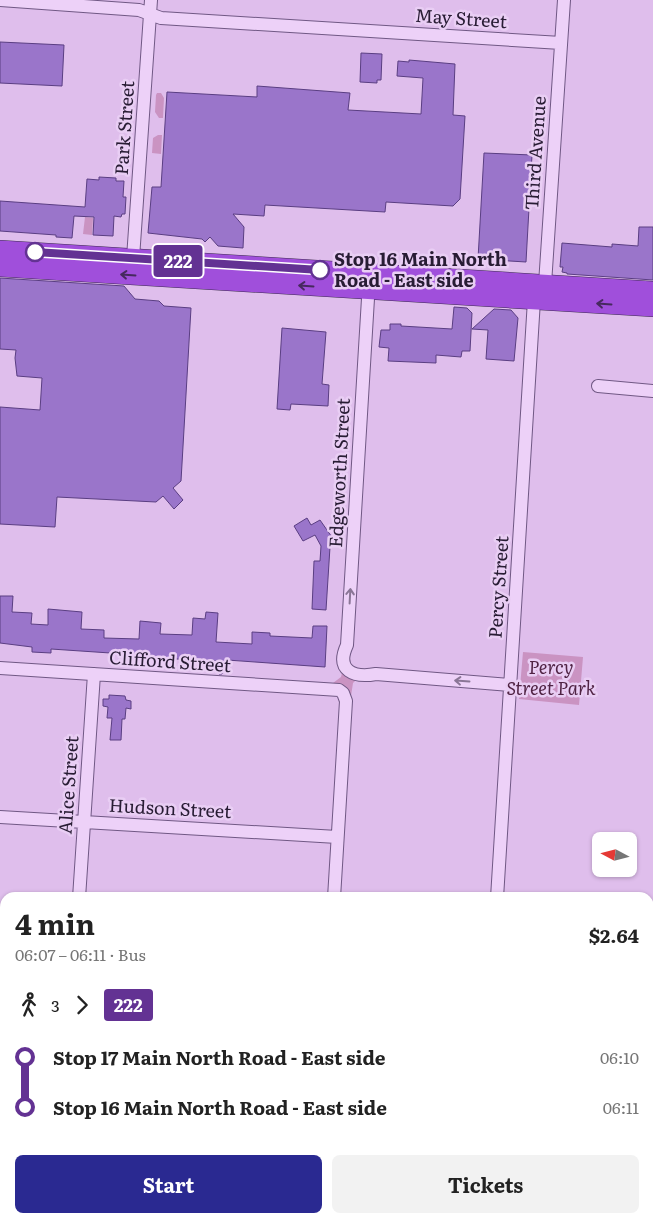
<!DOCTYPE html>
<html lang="en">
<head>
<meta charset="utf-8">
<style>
  :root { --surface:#fff; --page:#f2f2f2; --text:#222; --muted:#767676; --accent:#2a2991 }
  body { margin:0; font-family:Literata,serif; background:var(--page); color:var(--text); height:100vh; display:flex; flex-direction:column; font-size:19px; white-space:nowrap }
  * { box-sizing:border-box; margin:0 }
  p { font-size:16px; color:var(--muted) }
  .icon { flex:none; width:28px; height:28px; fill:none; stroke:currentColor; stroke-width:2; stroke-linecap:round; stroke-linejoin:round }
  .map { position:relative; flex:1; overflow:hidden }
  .details { position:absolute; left:0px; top:892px; width:654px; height:331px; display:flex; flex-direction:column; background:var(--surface); border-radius:15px 15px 0 0; box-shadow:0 1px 4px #0004 }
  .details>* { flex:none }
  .badge { padding:0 10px; border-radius:4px; font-size:18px; line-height:32px }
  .needle { width:32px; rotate:277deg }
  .controls { position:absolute; left:592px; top:832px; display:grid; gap:10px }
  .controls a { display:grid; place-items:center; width:45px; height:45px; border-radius:8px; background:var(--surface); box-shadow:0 1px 4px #0004; font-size:25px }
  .map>.badge { position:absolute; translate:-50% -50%; box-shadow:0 0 0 2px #fff }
  .legs { display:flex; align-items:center; gap:8px; height:55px; padding:0 15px; font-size:16px }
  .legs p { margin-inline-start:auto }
  .overview { display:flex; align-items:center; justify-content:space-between; height:85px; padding:0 15px }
  h1 { font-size:28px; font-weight:700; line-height:38px }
  .action { display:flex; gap:10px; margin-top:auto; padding:10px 15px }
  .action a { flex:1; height:58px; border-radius:8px; background:var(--accent); color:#fff; font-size:20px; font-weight:700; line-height:58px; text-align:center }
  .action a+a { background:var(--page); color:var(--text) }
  ul { padding:0 15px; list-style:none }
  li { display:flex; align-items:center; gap:18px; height:50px; font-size:19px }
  li i { display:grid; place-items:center; width:8px; height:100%; margin:0 6px; background:currentColor }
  li i::after { content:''; width:12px; height:12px; margin:-6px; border:4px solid; border-radius:50%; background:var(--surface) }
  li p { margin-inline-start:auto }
  li:first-child i { background:linear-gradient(#0000 50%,currentColor 0) }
  li:last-child i { background:linear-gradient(currentColor 50%,#0000 0) }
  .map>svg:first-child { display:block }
  .green { fill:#ca93c2 }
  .building { fill:#9a75ca; stroke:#5a3e82 }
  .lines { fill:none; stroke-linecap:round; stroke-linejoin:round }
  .minor-casing { stroke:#705884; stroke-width:14 }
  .highway-casing { stroke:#3e2c51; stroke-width:20 }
  .minor { stroke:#edd1f8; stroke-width:12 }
  .highway { stroke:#a04fdb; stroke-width:19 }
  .oneway { stroke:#46295e }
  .oneway2 { stroke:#8a7696 }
  .line-1-casing { stroke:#fff; stroke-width:11 }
  .line-1 { stroke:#633293; stroke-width:8 }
  .stop-1-dot { fill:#fff; stroke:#633293; stroke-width:2.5 }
  .labels { text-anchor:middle; stroke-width:5; stroke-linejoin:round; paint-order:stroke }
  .street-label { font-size:18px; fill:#281c34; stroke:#e9cef4 }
  .stop-label { font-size:18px; font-weight:bold; fill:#281c34; stroke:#e9cef4; text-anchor:start }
  .park-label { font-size:18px; font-style:italic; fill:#502344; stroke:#e9cef4 }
</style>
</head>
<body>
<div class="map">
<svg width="653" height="1223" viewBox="0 0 653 1223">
  <rect width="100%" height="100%" fill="#dfbeec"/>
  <path class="green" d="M157,93H161L164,98L163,118H159L155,112L156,95Z
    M158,135H162L161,154L152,153L153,138Z
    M85,217L93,218L92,235L83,234Z
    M523,652L583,657L579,705L519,699Z
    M343,669L357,679L353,683L351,696C348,689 342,685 333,683L341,677Z"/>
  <path class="building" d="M0,42L64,45L62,86L0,83Z
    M361,53L382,54L381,80H377V83L360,82Z
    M409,60L455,64L453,115L465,116L460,199L453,206L386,202L385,212L265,205L264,216L233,214L244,227L243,248L218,246L210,237L205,242L202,239L148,233L152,187H161L167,92L257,97V86L350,93L348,110L421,114L423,78L397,76L398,61L409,62Z
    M484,153L532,155L526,262L478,259Z
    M99,177L116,178V181H124L123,197H126L125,214H122L121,217L114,216L113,236L93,235L94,217L74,216L72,238L56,237V235L0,231V201L85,207L87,179L99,180Z
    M639,227H653V280L567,274V273L562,272L563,267H560L562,243L612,247V244L638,246Z
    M0,278L124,286L135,299L159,301L164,306L191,308L181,481L173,488L183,500L174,509L163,496L156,502L57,497L55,527L0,524V407L40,410L42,378L17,376L15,358L16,350L0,349Z
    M454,307L467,308L472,313L470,351H462L461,357L436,355V363L388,361L389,348L379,347L381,330H390V324H401V326L452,329Z
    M494,309L511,310L518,318L514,361L486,359L488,330L472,329Z
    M282,328L326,332L322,384L329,385L328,406L291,404L290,410L277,409Z
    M307,518L311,525L320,520L336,543L330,547L326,610L312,609L314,561H320L321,546L315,535L303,541L294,526Z
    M0,596H13L12,612L32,613L31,624L48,625V609L82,612L81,629L104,630V638L139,639L140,621L161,623L160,634L192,635L193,618L205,619L206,612L218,613L216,642L252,644V632L270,633V636L312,638L313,626H327L325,667L227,660L222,674H219V661L156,658V660L139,658L140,655L51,649V653L32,652V647L0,643Z
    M109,695L125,696L126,700L131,701V709L126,708L125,719H122L121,740H110L112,718H107L108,707L103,706V699H109Z"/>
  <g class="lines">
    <defs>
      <path id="minor" d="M0,0L139,10L161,18L561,43
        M133,258L151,0
        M369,282L347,645C335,671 354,678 376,674L510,685
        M550,289L545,284L564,0
        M598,386L653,391
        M0,668L339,690L343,693L346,701L334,898
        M0,817L337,837
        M79,898L94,674
        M497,898L534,300L531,295
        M649,939L653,942
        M0,967H5
        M649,1043L653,971
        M0,1156H5
        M477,1223V1219
        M638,1223V1219"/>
      <path id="highway" d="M0,250L653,291
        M0,267L653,307"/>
    </defs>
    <use href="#minor" class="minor-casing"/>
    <use href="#highway" class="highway-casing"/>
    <use href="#minor" class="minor"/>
    <use href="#highway" class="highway"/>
  </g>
  <defs><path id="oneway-shaft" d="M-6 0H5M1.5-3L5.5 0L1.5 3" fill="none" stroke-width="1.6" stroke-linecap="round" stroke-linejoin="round" transform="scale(1.25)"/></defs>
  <g class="oneway">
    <use href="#oneway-shaft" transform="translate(128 275) rotate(-176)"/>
    <use href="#oneway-shaft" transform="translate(306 286) rotate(-176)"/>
    <use href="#oneway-shaft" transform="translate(604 304) rotate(-176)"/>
  </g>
  <g class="oneway2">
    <use href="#oneway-shaft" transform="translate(350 596) rotate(-87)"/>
    <use href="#oneway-shaft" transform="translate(462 681) rotate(-176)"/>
  </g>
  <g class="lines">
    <defs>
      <path id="line-1" d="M35,252L320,270"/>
    </defs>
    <use href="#line-1" class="line-1-casing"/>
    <use href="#line-1" class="line-1"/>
  </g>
  <g class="stop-1-dot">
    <circle cx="35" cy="252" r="9"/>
    <circle cx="320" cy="270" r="9"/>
  </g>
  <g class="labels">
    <g class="street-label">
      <text transform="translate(461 19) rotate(4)" y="6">May Street</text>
      <text transform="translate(125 128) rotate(-86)" y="6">Park Street</text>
      <text transform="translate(536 153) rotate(-86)" y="6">Third Avenue</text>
      <text transform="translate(340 473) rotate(-87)" y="6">Edgeworth Street</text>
      <text transform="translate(499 587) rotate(-86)" y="6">Percy Street</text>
      <text transform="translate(170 662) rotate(4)" y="6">Clifford Street</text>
      <text transform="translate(69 785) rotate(-86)" y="6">Alice Street</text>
      <text transform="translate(170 809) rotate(3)" y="6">Hudson Street</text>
    </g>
    <g class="stop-label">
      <text x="334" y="266">Stop 16 Main North<tspan x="334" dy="21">Road - East side</tspan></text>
    </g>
    <g class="park-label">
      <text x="551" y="674">Percy<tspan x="551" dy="21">Street Park</tspan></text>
    </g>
  </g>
</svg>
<div class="controls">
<a><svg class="needle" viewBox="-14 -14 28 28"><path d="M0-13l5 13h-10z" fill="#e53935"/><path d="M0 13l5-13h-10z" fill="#767676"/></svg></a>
</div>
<b class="badge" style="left:178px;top:261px;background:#633293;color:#fff">222</b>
<section class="details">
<div class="overview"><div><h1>4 min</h1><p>06:07 – 06:11 · Bus</p></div><b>$2.64</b></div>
<div class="legs"><svg class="icon" aria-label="walk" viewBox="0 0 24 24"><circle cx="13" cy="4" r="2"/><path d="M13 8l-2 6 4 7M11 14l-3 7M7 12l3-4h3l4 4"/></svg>3<svg class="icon" aria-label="forward" viewBox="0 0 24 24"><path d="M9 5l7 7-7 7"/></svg><b class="badge" style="background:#633293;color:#fff">222</b></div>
<ul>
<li><i style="color:#633293"></i><b>Stop 17 Main North Road - East side</b><p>06:10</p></li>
<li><i style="color:#633293"></i><b>Stop 16 Main North Road - East side</b><p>06:11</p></li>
</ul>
<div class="action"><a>Start</a><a>Tickets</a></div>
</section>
</div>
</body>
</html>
